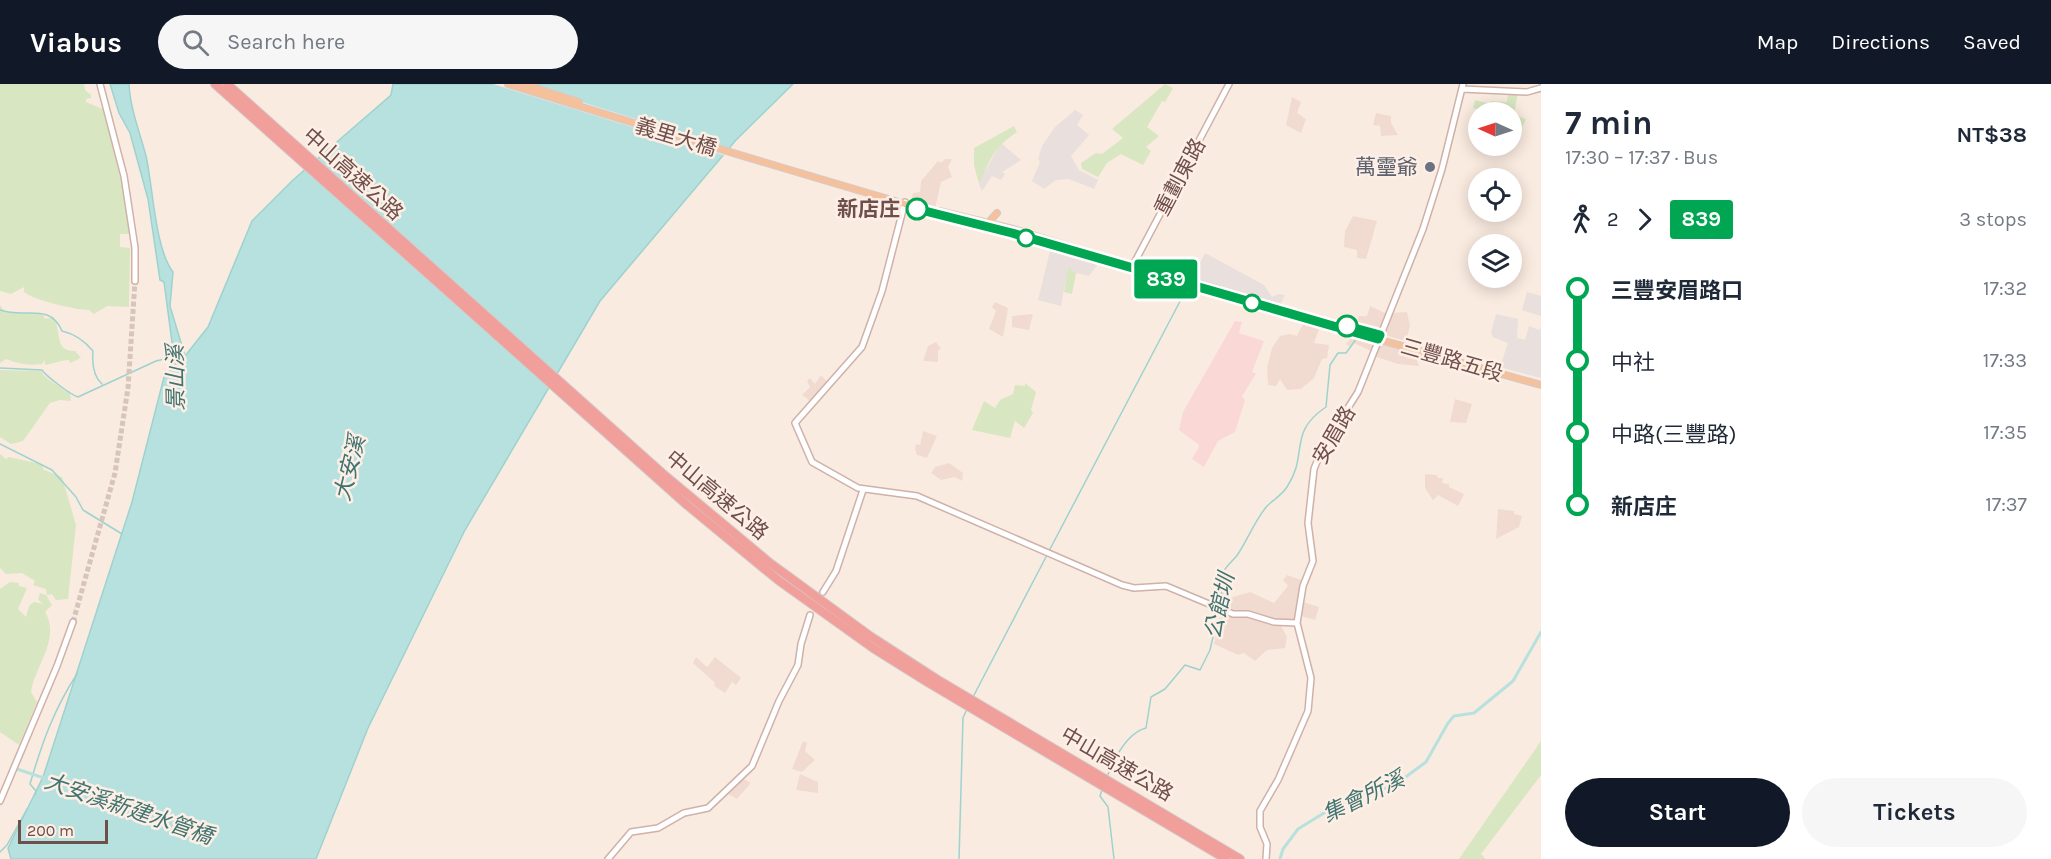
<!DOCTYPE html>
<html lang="en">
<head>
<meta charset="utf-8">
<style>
  :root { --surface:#fff; --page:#f6f6f7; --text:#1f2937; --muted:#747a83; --accent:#111827 }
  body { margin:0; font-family:Karla,"Noto Sans TC",sans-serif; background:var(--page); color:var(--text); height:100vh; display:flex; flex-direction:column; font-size:22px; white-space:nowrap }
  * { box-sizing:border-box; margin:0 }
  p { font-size:20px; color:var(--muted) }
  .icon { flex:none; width:33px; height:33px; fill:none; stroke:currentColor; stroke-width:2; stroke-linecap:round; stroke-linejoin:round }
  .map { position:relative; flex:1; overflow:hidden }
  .side { display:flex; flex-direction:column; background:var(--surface); width:510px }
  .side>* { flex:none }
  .badge { padding:0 12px; border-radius:4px; font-size:21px; line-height:39px }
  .needle { width:39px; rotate:273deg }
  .fabs { position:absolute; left:1468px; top:18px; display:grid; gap:12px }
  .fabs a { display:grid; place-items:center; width:54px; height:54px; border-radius:50%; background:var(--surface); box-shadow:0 3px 15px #0003; font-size:30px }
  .scale { position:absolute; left:18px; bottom:15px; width:90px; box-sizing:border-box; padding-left:6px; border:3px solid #6f4f4a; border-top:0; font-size:16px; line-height:21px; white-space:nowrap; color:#6f4f4a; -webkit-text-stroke:4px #feefe6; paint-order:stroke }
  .map>.badge { position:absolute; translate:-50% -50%; box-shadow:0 0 0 3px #fff }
  .legs { display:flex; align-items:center; gap:9px; height:66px; padding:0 24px; font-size:20px }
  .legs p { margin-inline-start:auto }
  .headline { display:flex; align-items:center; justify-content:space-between; height:102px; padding:0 24px }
  h1 { font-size:33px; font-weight:700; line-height:45px }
  .button { display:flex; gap:12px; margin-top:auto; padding:12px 24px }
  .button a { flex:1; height:69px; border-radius:36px; background:var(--accent); color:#fff; font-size:24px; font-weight:700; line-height:69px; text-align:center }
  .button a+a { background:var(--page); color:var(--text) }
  ul { padding:0 24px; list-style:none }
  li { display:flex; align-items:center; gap:21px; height:72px; font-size:22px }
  li i { display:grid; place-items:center; width:9px; height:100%; margin:0 8px; background:currentColor }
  li i::after { content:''; width:15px; height:15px; margin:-8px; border:4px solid; border-radius:50%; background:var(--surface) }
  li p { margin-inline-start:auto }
  li:first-child i { background:linear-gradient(#0000 50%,currentColor 0) }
  li:last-child i { background:linear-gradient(currentColor 50%,#0000 0) }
  header { display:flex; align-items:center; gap:36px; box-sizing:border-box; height:84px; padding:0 30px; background:var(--accent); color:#fff }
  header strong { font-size:28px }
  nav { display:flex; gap:33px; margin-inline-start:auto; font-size:21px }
  .search { width:420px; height:54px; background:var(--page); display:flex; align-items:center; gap:15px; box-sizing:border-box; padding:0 21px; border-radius:33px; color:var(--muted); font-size:22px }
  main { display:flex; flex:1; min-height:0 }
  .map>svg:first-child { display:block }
  .residential { fill:#f1dbd0 }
  .commercial { fill:#fad8d5 }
  .industrial { fill:#e9dfdc }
  .green { fill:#d8e6c1 }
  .water { fill:#b7e1de; stroke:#9ed2cf; stroke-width:1.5 }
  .pier { fill:#faebe0 }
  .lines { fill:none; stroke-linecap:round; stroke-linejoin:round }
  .stream { stroke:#9ed2cf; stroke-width:1.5 }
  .canal { stroke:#b7e1de; stroke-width:3 }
  .secondary-tunnel { stroke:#d7c4ba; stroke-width:5; stroke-dasharray:5 2.5; stroke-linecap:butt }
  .secondary-casing { stroke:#cfb1a9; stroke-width:8 }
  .primary-casing { stroke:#d4cac9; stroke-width:8 }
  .highway-casing { stroke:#d4cac9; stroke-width:10 }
  .secondary { stroke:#fff; stroke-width:5 }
  .primary { stroke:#f5c19d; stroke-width:6 }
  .highway { stroke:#f09f9b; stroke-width:8 }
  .line-1-casing { stroke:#fff; stroke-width:14 }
  .line-1 { stroke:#00a651; stroke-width:9 }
  .worship-dot { fill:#6b7280; stroke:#feefe6; stroke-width:2 }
  .stop-1-dot { fill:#fff; stroke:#00a651; stroke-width:3 }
  .labels { text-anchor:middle; stroke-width:5; stroke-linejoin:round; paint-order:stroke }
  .street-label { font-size:21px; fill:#6f4f4a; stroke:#feefe6 }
  .worship-label { font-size:21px; fill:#5b616d; stroke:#feefe6; text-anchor:end }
  .stop-label { font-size:21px; font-weight:bold; fill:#6f4f4a; stroke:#feefe6; text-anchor:end }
  .water-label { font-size:22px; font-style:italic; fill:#407471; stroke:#feefe6 }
</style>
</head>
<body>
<header>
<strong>Viabus</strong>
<div class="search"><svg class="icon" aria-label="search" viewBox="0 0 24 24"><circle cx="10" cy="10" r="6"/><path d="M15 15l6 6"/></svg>Search here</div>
<nav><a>Map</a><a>Directions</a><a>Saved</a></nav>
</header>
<main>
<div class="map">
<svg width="1541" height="775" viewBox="0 0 1541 775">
  <rect width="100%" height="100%" fill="#faebe0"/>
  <path class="residential" d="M1292,13L1301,18L1297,29L1306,35L1301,49L1286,41Z
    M1376,29L1391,32V39L1398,51L1381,52L1380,42L1373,41Z
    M945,75H952L948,83L952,93L941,98L935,125L911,117L913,109L920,108L921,97L938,77L941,79Z
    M1353,132L1377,137L1366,175L1357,174V166L1344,163L1345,147Z
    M995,218L1008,224L1003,253L989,245L996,227L992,223Z
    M1370,222L1387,230L1378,249L1355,243L1359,232H1367Z
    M1407,228L1410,242L1406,257L1381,250L1391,229Z
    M1033,230L1029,246L1012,243V232Z
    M1304,238L1320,242L1314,259L1329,261L1327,274L1322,275L1314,294L1301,305L1287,306L1280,295L1276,302L1268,301L1267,284L1272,264L1280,252L1290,250L1297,252Z
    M1355,250L1414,267L1419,282L1398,280L1374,272L1375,269L1354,259L1351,263L1346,260Z
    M936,258L941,265L938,266V278L923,277L928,262Z
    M821,291L830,301L813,319L802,311L810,303L807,297L810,294L815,300Z
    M1455,315L1472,320L1466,339L1450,338Z
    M923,347L937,352L927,374L917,371L915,366L916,360L920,361Z
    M949,379L963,389L962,397L955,393L941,396L931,389L935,383Z
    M1425,390L1437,391L1438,394H1443L1442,399L1449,400V403L1464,410L1458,422L1438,411L1433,416L1425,404Z
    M1498,425L1514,427V430L1522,432L1519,443L1496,455Z
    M1287,491L1301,496L1309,494L1303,518L1319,523L1315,536L1301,532L1300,538H1279L1287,553L1285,564L1267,566L1255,577L1244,569L1238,571L1214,560L1221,527L1212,523L1214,499H1223L1226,515L1250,508L1274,519L1288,502L1283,496Z
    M696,573L707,583L715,573L741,594L736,601L732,598L725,609L714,602L715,599L693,579Z
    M803,657L807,659L805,667L815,676L802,688L792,685Z
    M800,690L818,698V709L796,706Z
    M742,694L751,699L737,715L728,710Z"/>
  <path class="commercial" d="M1235,237L1242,238L1239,249L1264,257L1252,288L1256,290L1242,312L1245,316L1235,348L1218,357L1204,383L1192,375L1199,363L1198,360L1179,346L1183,328Z"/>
  <path class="industrial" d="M1075,26L1083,31L1077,41L1089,51L1071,72L1079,86L1098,96L1094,105L1069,95L1056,96L1044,105L1032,97L1040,78L1038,75L1042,62L1055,43Z
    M1001,59L1021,76L1002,88L1005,90L1001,96L992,92L982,107L979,100L982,92Z
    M1050,167L1100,177L1089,192L1076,189L1068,183L1061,222L1038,216Z
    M1205,169L1264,201L1272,213L1278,210L1285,211L1280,221L1192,195Z
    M1527,208L1541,212V232L1522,226Z
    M1496,230L1518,235L1517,254L1525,256L1529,242L1539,246L1541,243V294L1500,283L1508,259L1493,253L1491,249Z"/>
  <path class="green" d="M0,0H84L85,6L91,11V14L86,15V18L105,26L127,124L129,150H120V163L130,164L129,223L107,222L94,230L89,226C75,226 31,215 24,208V203L11,210L0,207Z
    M1165,0L1173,4L1165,18L1162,17L1147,43L1159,52L1146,63L1151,67L1143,81L1121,70L1107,79L1098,93L1082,85L1081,79L1096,69L1102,70L1123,54L1112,45Z
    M1508,7L1518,8L1514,31L1526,35L1512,64L1499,62H1512V28H1488L1473,24L1475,16L1490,20L1491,17L1507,18Z
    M1014,42L1017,48C993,64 990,76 979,100L974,81V64Z
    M1068,183L1076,189L1072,210L1064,208Z
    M0,221L5,228L43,230L45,235L53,233C62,244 53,268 75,267L81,274L70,279L69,276C60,276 53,280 45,281V276L42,280C29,282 19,280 6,275L0,279Z
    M0,286L41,287C47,298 59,300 65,307L70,308L71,317L60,316L50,319L23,357L11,360L0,353Z
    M1025,299L1036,308L1031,326L1033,329L1024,344L1015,337L1010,354L972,346L984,317L995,324L1000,316L1013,310L1015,301L1025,302Z
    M0,370L6,375L9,373L41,380L44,386L62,393L76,441L68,515L56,516L52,510L47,511L46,505L33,501L35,497L22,489L6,490L0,484Z
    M10,498L19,499V502L27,504L18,525L26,533L29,522L34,518L43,520L38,515L40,509L46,511L52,521L45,528C61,554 35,582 31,608L37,618L19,661L0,648V505Z
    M1541,657V691L1481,770L1486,775H1459Z"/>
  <path class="water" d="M110,0H129C130,24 140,49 146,72C153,103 155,165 173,188L170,222L185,272L208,243L252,137L293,96L391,11L393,0H793L736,56L600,217L465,446L368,644L316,775H11L8,764L43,693L132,418L164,293L175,281L164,198L160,196L148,115L130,49L119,29Z"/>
  <path class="pier" d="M493,0H524L732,65L726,72Z"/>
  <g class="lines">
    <path class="stream" d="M0,226C25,235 50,218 62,247C75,250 84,256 93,267C92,278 93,292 102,300
      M0,284L42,286C46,292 71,311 78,313L156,277L173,273
      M0,360L52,386L76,413L83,426L122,450
      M1049,467L1187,204
      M1220,523C1224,510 1218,499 1224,487C1227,481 1234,476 1238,470C1248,455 1255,436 1267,422C1273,416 1282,411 1287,403C1309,370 1287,349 1326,323L1330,281L1338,269H1346L1357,254
      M973,613L1047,471
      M1107,693C1114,675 1127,649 1146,644L1151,613L1165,605L1185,581L1200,586L1210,566L1219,527
      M1102,706L1100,712L1108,723L1114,775
      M35,711L36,707L30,700C42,659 54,625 77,590
      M0,768L7,761L27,725
      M959,775L963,634L967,625"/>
    <path class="canal" d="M17,685L44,694
      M1280,775L1283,765L1298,745L1350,713L1392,703L1426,678L1448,639L1454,632L1474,629L1513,597L1541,548"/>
    <path class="secondary-tunnel" d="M73,538L115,389L128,304L135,197"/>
    <defs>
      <path id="secondary" d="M100,0L124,92L135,164V197
        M1462,5L1527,8L1541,4
        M905,118L882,207L862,263L795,339L812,378L858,404L917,412L1122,501L1134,504L1166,502L1233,530H1248L1274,538L1297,539
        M1131,185L1229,0
        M823,508L836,487L863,406
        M0,717L57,582L73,538
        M608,775L631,748L658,744L684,729L708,724L752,682L779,617L798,581L801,560L810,531
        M1266,775L1267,760L1260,743V727L1278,696L1308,627L1311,594L1297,539L1303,502L1313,477L1308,439L1314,385L1322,365L1358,308L1423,145L1442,85L1463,0"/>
      <path id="primary" d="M508,0C850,107 1195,204 1541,301
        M523,0L579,18
        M939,127L1013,145L1123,179
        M988,139L997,129
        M1139,183L1218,205"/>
      <path id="highway" d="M215,0L687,421L778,496L873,564L929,599L1226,775
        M227,0L662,389L770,479L870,552L938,596L1240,775"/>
    </defs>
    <use href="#secondary" class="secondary-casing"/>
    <use href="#primary" class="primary-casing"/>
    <use href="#highway" class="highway-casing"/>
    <use href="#secondary" class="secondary"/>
    <use href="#primary" class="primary"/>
    <use href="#highway" class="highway"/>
  </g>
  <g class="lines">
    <defs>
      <path id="line-1" d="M917,125L1012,149L1378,255L1380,251L1347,242"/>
    </defs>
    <use href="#line-1" class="line-1-casing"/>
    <use href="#line-1" class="line-1"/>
  </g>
  <circle class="worship-dot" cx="1430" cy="83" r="6"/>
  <g class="stop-1-dot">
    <circle cx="917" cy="125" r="10"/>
    <circle cx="1026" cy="154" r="8"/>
    <circle cx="1252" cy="219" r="8"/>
    <circle cx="1347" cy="242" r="10"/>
  </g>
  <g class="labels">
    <g class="street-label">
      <text transform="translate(676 53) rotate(17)" y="7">義里大橋</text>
      <text transform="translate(353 90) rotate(42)" y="7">中山高速公路</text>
      <text transform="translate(1180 93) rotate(-62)" y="7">重劃東路</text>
      <text transform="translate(1452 276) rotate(16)" y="7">三豐路五段</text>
      <text transform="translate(1334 351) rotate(-60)" y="7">安眉路</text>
      <text transform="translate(717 411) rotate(40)" y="7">中山高速公路</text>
      <text transform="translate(1117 680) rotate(30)" y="7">中山高速公路</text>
    </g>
    <g class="worship-label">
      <text x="1418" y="90">萬𤫊爺</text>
    </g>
    <g class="stop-label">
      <text x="900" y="132">新店庄</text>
    </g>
    <g class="water-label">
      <text transform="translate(175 294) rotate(-91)" y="8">景山溪</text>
      <text transform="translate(349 384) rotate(-76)" y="8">大安溪</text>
      <text transform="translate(1219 522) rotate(-77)" y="8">公館圳</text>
      <text transform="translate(1363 712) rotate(-26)" y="8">集會所溪</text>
      <text transform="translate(129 724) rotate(19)" y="8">大安溪新建水管橋</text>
    </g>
  </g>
</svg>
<div class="fabs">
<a><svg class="needle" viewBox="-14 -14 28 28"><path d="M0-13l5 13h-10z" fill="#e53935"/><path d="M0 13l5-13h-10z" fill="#747a83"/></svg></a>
<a><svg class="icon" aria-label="locate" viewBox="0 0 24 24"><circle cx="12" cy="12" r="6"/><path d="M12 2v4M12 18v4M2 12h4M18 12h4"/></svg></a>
<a><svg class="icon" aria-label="layers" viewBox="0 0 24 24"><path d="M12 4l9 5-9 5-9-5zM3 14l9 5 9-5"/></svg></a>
</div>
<div class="scale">200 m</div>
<b class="badge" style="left:1166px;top:195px;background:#00a651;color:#fff">839</b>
</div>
<section class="side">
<div class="headline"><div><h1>7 min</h1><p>17:30 – 17:37 · Bus</p></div><b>NT$38</b></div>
<div class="legs"><svg class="icon" aria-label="walk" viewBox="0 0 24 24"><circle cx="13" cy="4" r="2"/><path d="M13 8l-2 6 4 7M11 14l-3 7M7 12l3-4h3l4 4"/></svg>2<svg class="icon" aria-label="forward" viewBox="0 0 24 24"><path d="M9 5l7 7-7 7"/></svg><b class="badge" style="background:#00a651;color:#fff">839</b><p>3 stops</p></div>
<ul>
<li><i style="color:#00a651"></i><b>三豐安眉路口</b><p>17:32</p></li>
<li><i style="color:#00a651"></i><span>中社</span><p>17:33</p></li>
<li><i style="color:#00a651"></i><span>中路(三豐路)</span><p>17:35</p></li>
<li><i style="color:#00a651"></i><b>新店庄</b><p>17:37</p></li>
</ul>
<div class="button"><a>Start</a><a>Tickets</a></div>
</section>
</main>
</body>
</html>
